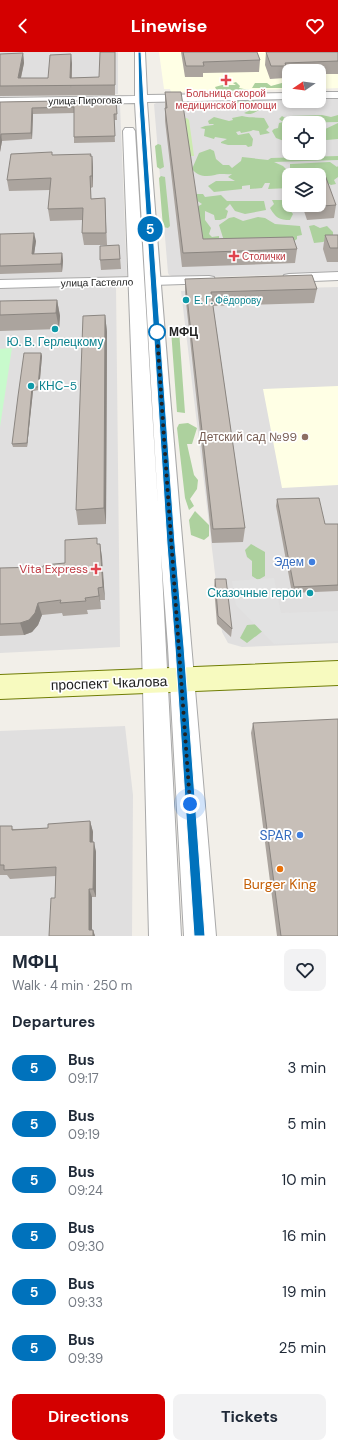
<!DOCTYPE html>
<html lang="en">
<head>
<meta charset="utf-8">
<style>
  :root { --surface:#fff; --page:#f2f2f3; --text:#1f2937; --muted:#747a83; --accent:#d40000 }
  body { margin:0; font-family:"DM Sans",sans-serif; background:var(--page); color:var(--text); height:100vh; display:flex; flex-direction:column; font-size:15px; white-space:nowrap }
  * { box-sizing:border-box; margin:0 }
  p { font-size:13px; color:var(--muted) }
  .icon { flex:none; width:22px; height:22px; fill:none; stroke:currentColor; stroke-width:2; stroke-linecap:round; stroke-linejoin:round }
  .map { position:relative; height:884px; overflow:hidden }
  .details { display:flex; flex-direction:column; background:var(--surface); flex:1 }
  .details>* { flex:none }
  .badge { padding:0 8px; border-radius:13px; font-size:14px; line-height:26px }
  .needle { width:26px; rotate:257deg }
  .controls { position:absolute; left:282px; top:12px; display:grid; gap:8px }
  .controls a { display:grid; place-items:center; width:44px; height:44px; border-radius:8px; background:var(--surface); box-shadow:0 2px 6px #0003; font-size:20px }
  .you { position:absolute; width:20px; height:20px; margin:-10px; border:3px solid #fff; border-radius:50%; background:#1a73e8; box-shadow:0 0 0 6px #1a73e833 }
  .map>.badge { position:absolute; translate:-50% -50%; box-shadow:0 0 0 2px #fff }
  h2 { padding:0 12px; font-size:15px; line-height:36px }
  .round { display:grid; place-items:center; flex:none; width:42px; height:42px; border-radius:8px; background:var(--page) }
  .summary { display:flex; align-items:center; justify-content:space-between; height:68px; padding:0 12px }
  h1 { font-size:19px; font-weight:700; line-height:30px }
  .primary-button { display:flex; gap:8px; margin-top:auto; padding:8px 12px }
  .primary-button a { flex:1; height:46px; border-radius:8px; background:var(--accent); color:#fff; font-size:16px; font-weight:700; line-height:46px; text-align:center }
  .primary-button a+a { background:var(--page); color:var(--text) }
  ul { padding:0; list-style:none }
  li { display:flex; align-items:center; gap:12px; height:56px; padding:0 12px }
  li div { flex:1 }
  li b { display:block; font-size:15px }
  li em { font-style:normal }
  li .badge { min-width:44px; font-weight:700; text-align:center }
  header { display:flex; justify-content:space-between; align-items:center; height:52px; padding:0 12px; background:var(--accent); color:#fff; font-size:18px; font-weight:700 }
  .map>svg:first-child { display:block }
  .residential { fill:#e0dfdf; fill-rule:evenodd }
  .education { fill:#ffffe5 }
  .grass { fill:#cdebb0 }
  .forest { fill:#add19e }
  .park { fill:#c8facc }
  .parking { fill:#e2e2e2 }
  .lines { fill:none; stroke-linecap:round; stroke-linejoin:round }
  .minor-casing { stroke:#a9a9a9; stroke-width:2 }
  .tertiary-casing { stroke:#a9a9a9; stroke-width:2 }
  .secondary-casing { stroke:#707d05; stroke-width:2 }
  .minor { fill:#fff; fill-rule:evenodd }
  .tertiary { fill:#fff; fill-rule:evenodd }
  .secondary { fill:#f7fabf; fill-rule:evenodd }
  .wall { fill:#aba49e }
  .shaded-wall { fill:#8b8681 }
  .building { fill:#c7bfb8; stroke:#8b8681 }
  .line { fill:#0072bc; stroke:#fff }
  .walk { stroke:#222; stroke-width:4; stroke-dasharray:0 7.2 }
  .health-dot { fill:#e0444e; stroke:#fff; stroke-width:1.5 }
  .culture-dot { fill:#0f9aa8; stroke:#fff; stroke-width:1.5 }
  .stop-dot { fill:#fff; stroke:#0072bc; stroke-width:2 }
  .education-dot { fill:#8d6e63; stroke:#fff; stroke-width:1.5 }
  .shop-dot { fill:#3f7fe0; stroke:#fff; stroke-width:1.5 }
  .food-dot { fill:#e8710a; stroke:#fff; stroke-width:1.5 }
  .labels { text-anchor:middle; stroke-width:3.5; stroke-linejoin:round; paint-order:stroke }
  .far-health-label { font-size:10px; fill:#be3a42; stroke:#fff }
  .far-street-label { font-size:10px; fill:#222; stroke:#fff }
  .far-culture-label { font-size:10px; fill:#0d838f; stroke:#fff; text-anchor:start }
  .stop-label { font-size:12px; font-weight:bold; fill:#222; stroke:#fff; text-anchor:start }
  .culture-label { font-size:12px; fill:#0d838f; stroke:#fff }
  .education-label { font-size:12px; fill:#785e54; stroke:#fff; text-anchor:end }
  .shop-label { font-size:12px; fill:#366cbe; stroke:#fff; text-anchor:end }
  .health-label { font-size:12px; fill:#be3a42; stroke:#fff; text-anchor:end }
  .near-street-label { font-size:14px; fill:#222; stroke:#fff }
  .near-shop-label { font-size:14px; fill:#366cbe; stroke:#fff; text-anchor:end }
  .near-food-label { font-size:14px; fill:#c56008; stroke:#fff }
</style>
</head>
<body>
<header><svg class="icon" aria-label="back" viewBox="0 0 24 24"><path d="M15 5l-7 7 7 7"/></svg>Linewise<svg class="icon" aria-label="heart" viewBox="0 0 24 24"><path d="M12 20l-8-8c-3-5 5-10 8-4 3-6 11-1 8 4z"/></svg></header>
<div class="map">
<svg width="338" height="884" viewBox="0 0 338 884">
  <rect width="100%" height="100%" fill="#f2efe9"/>
  <path class="residential" d="M0,0H118V42L0,45Z
    M338,44V221L178,226L169,223L168,221L154,52L161,49L289,46V49H319V45ZM289,71H319V101H289ZM289,123H319V153H289Z
    M120,53L127,224L0,228V55Z
    M116,233L120,595L0,601V234Z
    M338,235V591L242,595L228,591L222,580L181,239Z
    M125,674L133,743L132,884H0V679Z"/>
  <path class="education" d="M159,0H338V36L319,37V19H289V37L171,40L170,37H164Z
    M338,334V433L282,436L263,337Z"/>
  <path class="grass" d="M187,66L189,68L194,104H188L182,67Z"/>
  <path class="forest" d="M289,29V34L283,36H252L255,31H267L271,34Z
    M236,30L240,34L239,36L249,38L217,39L215,35L222,33H236L233,31Z
    M234,47L254,48L256,55L261,57C255,60 250,64 244,61L253,57L251,52H239L234,50Z
    M322,63L331,65L338,63V70L289,71V79L286,80L289,82V87L284,89L276,86L272,79L274,77L278,76L279,71L283,70L279,67L282,64L285,66L290,64Z
    M242,64C250,66 256,65 264,66L269,75L266,78L270,81L260,83L259,79L253,78L251,79L241,81L240,79L236,80L238,83L249,81L253,87L252,94L248,95L246,93H228L221,91V90L227,87L215,85L214,87L204,84L205,77L200,76L205,74L213,73L214,72H209L208,69L214,65L229,69L233,68L232,66Z
    M338,71V87L327,88L319,87V78L321,79Z
    M158,92L161,93L164,115L160,117L157,115L155,94Z
    M210,97L214,99L216,107L223,113H229L232,116L241,109L242,105L268,108L271,106L338,104V108L274,110L283,114L290,121V112L330,110L337,115L338,114V125L334,128L336,132L331,133L327,131L319,134V123H289V136L268,137L270,131H265L262,136L250,137V133L242,134V137L214,140L208,134L216,129H235L228,125L232,122C226,123 220,121 215,123C207,125 198,125 192,117L199,101Z
    M161,124L165,125L170,174L168,176L163,175L159,126Z
    M195,142H203L205,145L221,143L227,149H264L266,158L245,162L235,159L230,152L225,157L228,159L226,166L220,168H215L214,163L205,159V168L211,176L209,182L212,185L219,184V190L185,189L197,155L202,152L196,148Z
    M272,148H289V151L284,155L288,156L293,162L290,168C279,168 276,166 270,156L274,152Z
    M234,165L243,169L258,165L265,166L275,172L300,174L302,183L297,184V187L291,191L225,192L219,173L229,166Z
    M314,173L320,176L327,174L333,180V185L323,190L314,191L309,174Z
    M175,276L179,278L185,361L177,360L171,278Z
    M188,371L197,376L192,392H187L194,423L198,428L197,437L190,447L194,454L189,458L185,446L177,376L179,372Z
    M195,459L209,473V484L204,488L191,483L189,468Z
    M251,492L265,500V524L258,528L252,524V509L247,505L245,498Z
    M260,572L264,578L247,591L240,586L247,573Z"/>
  <path class="park" d="M12,296L0,375V297Z"/>
  <path class="parking" d="M274,526L281,561L338,559V589L274,592L236,553L232,529Z"/>
  <g class="lines">
    <defs>
      <path id="minor" d="M338,220V228L289,230L284,229L283,226L284,223L289,222Z
        M209,224L214,225L215,228L214,231L153,233L148,232L147,229L148,226L153,225Z
        M136,225L141,226L142,229L141,232L0,236V228Z"/>
      <path id="tertiary" d="M135,0H145L147,43L289,41V47L147,50C167,329 193,606 216,884H184L168,595L161,502L181,884H149L142,596L123,79L125,76H133L135,79L158,454L135,51L0,54V46L135,44Z
        M319,40H338V46H319Z"/>
      <path id="secondary" d="M338,609V633L0,647V623Z"/>
    </defs>
    <use href="#minor" class="minor-casing"/>
    <use href="#tertiary" class="tertiary-casing"/>
    <use href="#secondary" class="secondary-casing"/>
    <use href="#minor" class="minor"/>
    <use href="#tertiary" class="tertiary"/>
    <use href="#secondary" class="secondary"/>
  </g>
  <path class="wall" d="M115,0V43L0,44V2L23,1L24,11L21,26H48L72,11V26L99,25Z
    M181,0H257L260,8L259,20L203,21V25H185Z
    M266,0H338V22H319V19H289V23H285V26L270,27L265,13Z
    M165,40L203,187L297,197L295,211L182,215L165,69Z
    M116,48L117,68H114L115,90L74,91V61L33,62L32,87L2,89L0,100V50Z
    M52,103L92,104L93,116V135L91,136V147L105,146L107,193H84L82,181L83,168L50,169L48,157L50,138L9,139L7,128Z
    M302,153H336L334,166L307,168Z
    M0,182L36,189L34,202L62,201L63,209L62,220L0,222Z
    M325,183H338V210H327L323,197Z
    M119,193L121,217L101,218L100,208Z
    M185,227L317,237L314,251L213,254L245,476L243,490L212,491L185,241Z
    M57,248L60,264L59,277L0,279V249Z
    M105,263L107,280L106,472L78,473L76,458Z
    M41,301L42,304L39,338L33,339L27,395H13L12,392Z
    M277,447L325,472H338V539L292,541L276,454Z
    M97,486V492H100L105,548H100L101,557L87,558L88,562L63,564L62,561L42,563L38,573L32,580L24,583L0,584V516L43,515L65,511Z
    M215,527L232,577L231,585L217,572L214,536Z
    M253,671L338,884H277L251,681Z
    M90,769L93,780V790L96,800V845H92V878H93L95,884H49L55,846L56,824L10,827L7,823H0V774L14,777L48,776Z"/>
  <path class="shaded-wall" d="M23,1L24,11L19,34L18,26Z
    M71,2L72,11L71,36L70,26Z
    M32,56L33,62L32,87L31,81Z
    M1,82L2,89L0,100V89Z
    M92,104L93,116V135L92,124Z
    M34,181L36,189L33,210L32,202Z
    M62,201L63,209L62,220L61,212Z
    M57,248L60,264L59,277L56,261Z
    M105,263L107,280L106,472L104,456Z
    M41,301L42,304L39,338L38,335Z
    M32,335L33,339L27,395V391Z
    M100,492L102,505L105,548L103,535Z
    M98,536L100,548L101,557L99,544Z
    M38,551L42,563L38,573L32,580L24,583L20,571Z
    M90,769L93,780L92,800L90,790Z
    M94,790L96,800V845L93,837Z
    M89,837L92,845V884L89,878Z
    M93,878L95,884H93Z"/>
  <path class="building" d="M100,0H115V33L0,34V2L23,1L18,26H48L50,3L71,2L70,26L99,25Z
    M183,0H257L260,8L203,10L204,14H186Z
    M266,0H338V9L285,11L286,14H271Z
    M165,40H181L203,187L293,185L297,197L183,201L165,56H167Z
    M116,48L117,62H114L115,84L74,85V55L32,56L31,81L1,82L0,89V50Z
    M52,100V103L91,102L90,104H92V124H90L91,147L105,146L106,181H82L83,156L48,157L51,126L7,128L11,102Z
    M319,123H325L336,153L309,155L308,153H319Z
    M34,181L32,202L62,201L61,212L0,214V182Z
    M325,183H338V196H330Z
    M119,193L120,207L100,208V194Z
    M312,223L317,237L211,240L245,476L213,477L185,227Z
    M57,248L56,261L0,263V249Z
    M105,263L104,456L76,458L83,264Z
    M24,301H41L38,335H32L27,391L12,392L18,344Z
    M319,446L325,472H338V533L294,535L277,447Z
    M97,486V492H100L103,535L98,536L99,544L85,546L86,549L60,551L61,548L38,551L35,561L29,568L20,571L0,572V516L43,515L44,513L65,511V488Z
    M215,527H226L232,577L218,564Z
    M338,667V884H281L253,671Z
    M90,769V790H94L93,837H89V878H93V884H49L51,846H55L56,815L4,818V813H0V774H12V778L31,777L48,776V772Z"/>
  <path class="line" d="M138,0H141L144,51L175,492L184,595L205,884H194L175,595L167,492L139,51Z"/>
  <g class="lines">
    <path class="walk" d="M157,280C167,437 179,595 190,752"/>
  </g>
  <g class="health-dot">
    <path d="M224 22h4v4h4v4h-4v4h-4v-4h-4v-4h4z"/>
    <path d="M232 198h4v4h4v4h-4v4h-4v-4h-4v-4h4z"/>
    <path d="M94 511h4v4h4v4h-4v4h-4v-4h-4v-4h4z"/>
  </g>
  <g class="culture-dot">
    <circle cx="186" cy="248" r="4"/>
    <circle cx="55" cy="277" r="4"/>
    <circle cx="31" cy="334" r="4"/>
    <circle cx="310" cy="541" r="4"/>
  </g>
  <circle class="stop-dot" cx="157" cy="280" r="8"/>
  <circle class="education-dot" cx="305" cy="385" r="4"/>
  <g class="shop-dot">
    <circle cx="312" cy="510" r="4"/>
    <circle cx="300" cy="783" r="4"/>
  </g>
  <circle class="food-dot" cx="280" cy="817" r="4"/>
  <g class="labels">
    <g class="far-health-label">
      <text x="226" y="45">Больница скорой<tspan x="226" dy="12">медицинской помощи</tspan></text>
      <text x="242" y="208" text-anchor="start">Столички</text>
    </g>
    <g class="far-street-label">
      <text transform="translate(85 48) rotate(-1)" y="4">улица Пирогова</text>
      <text transform="translate(97 230) rotate(-1)" y="4">улица Гастелло</text>
    </g>
    <g class="far-culture-label">
      <text x="194" y="252">Е. Г. Фёдорову</text>
    </g>
    <g class="stop-label">
      <text x="169" y="284">МФЦ</text>
    </g>
    <g class="culture-label">
      <text x="55" y="294">Ю. В. Герлецкому</text>
      <text x="39" y="338" text-anchor="start">КНС-5</text>
      <text x="302" y="545" text-anchor="end">Сказочные герои</text>
    </g>
    <g class="education-label">
      <text x="297" y="389">Детский сад №99</text>
    </g>
    <g class="shop-label">
      <text x="304" y="514">Эдем</text>
    </g>
    <g class="health-label">
      <text x="88" y="521">Vita Express</text>
    </g>
    <g class="near-street-label">
      <text transform="translate(109 631) rotate(-2)" y="5">проспект Чкалова</text>
    </g>
    <g class="near-shop-label">
      <text x="292" y="788">SPAR</text>
    </g>
    <g class="near-food-label">
      <text x="280" y="837">Burger King</text>
    </g>
  </g>
</svg>
<div class="controls">
<a><svg class="needle" viewBox="-14 -14 28 28"><path d="M0-13l5 13h-10z" fill="#e53935"/><path d="M0 13l5-13h-10z" fill="#747a83"/></svg></a>
<a><svg class="icon" aria-label="locate" viewBox="0 0 24 24"><circle cx="12" cy="12" r="6"/><path d="M12 2v4M12 18v4M2 12h4M18 12h4"/></svg></a>
<a><svg class="icon" aria-label="layers" viewBox="0 0 24 24"><path d="M12 4l9 5-9 5-9-5zM3 14l9 5 9-5"/></svg></a>
</div>
<div class="you" style="left:190px;top:752px"></div>
<b class="badge" style="left:150px;top:177px;background:#0072bc;color:#fff">5</b>
</div>
<section class="details">
<div class="summary"><div><h1>МФЦ</h1><p>Walk · 4 min · 250 m</p></div><a class="round"><svg class="icon" aria-label="heart" viewBox="0 0 24 24"><path d="M12 20l-8-8c-3-5 5-10 8-4 3-6 11-1 8 4z"/></svg></a></div>
<h2>Departures</h2>
<ul>
<li><span class="badge" style="background:#0072bc;color:#fff">5</span><div><b>Bus</b><p>09:17</p></div><em>3 min</em></li>
<li><span class="badge" style="background:#0072bc;color:#fff">5</span><div><b>Bus</b><p>09:19</p></div><em>5 min</em></li>
<li><span class="badge" style="background:#0072bc;color:#fff">5</span><div><b>Bus</b><p>09:24</p></div><em>10 min</em></li>
<li><span class="badge" style="background:#0072bc;color:#fff">5</span><div><b>Bus</b><p>09:30</p></div><em>16 min</em></li>
<li><span class="badge" style="background:#0072bc;color:#fff">5</span><div><b>Bus</b><p>09:33</p></div><em>19 min</em></li>
<li><span class="badge" style="background:#0072bc;color:#fff">5</span><div><b>Bus</b><p>09:39</p></div><em>25 min</em></li>
</ul>
<div class="primary-button"><a>Directions</a><a>Tickets</a></div>
</section>
</body>
</html>
